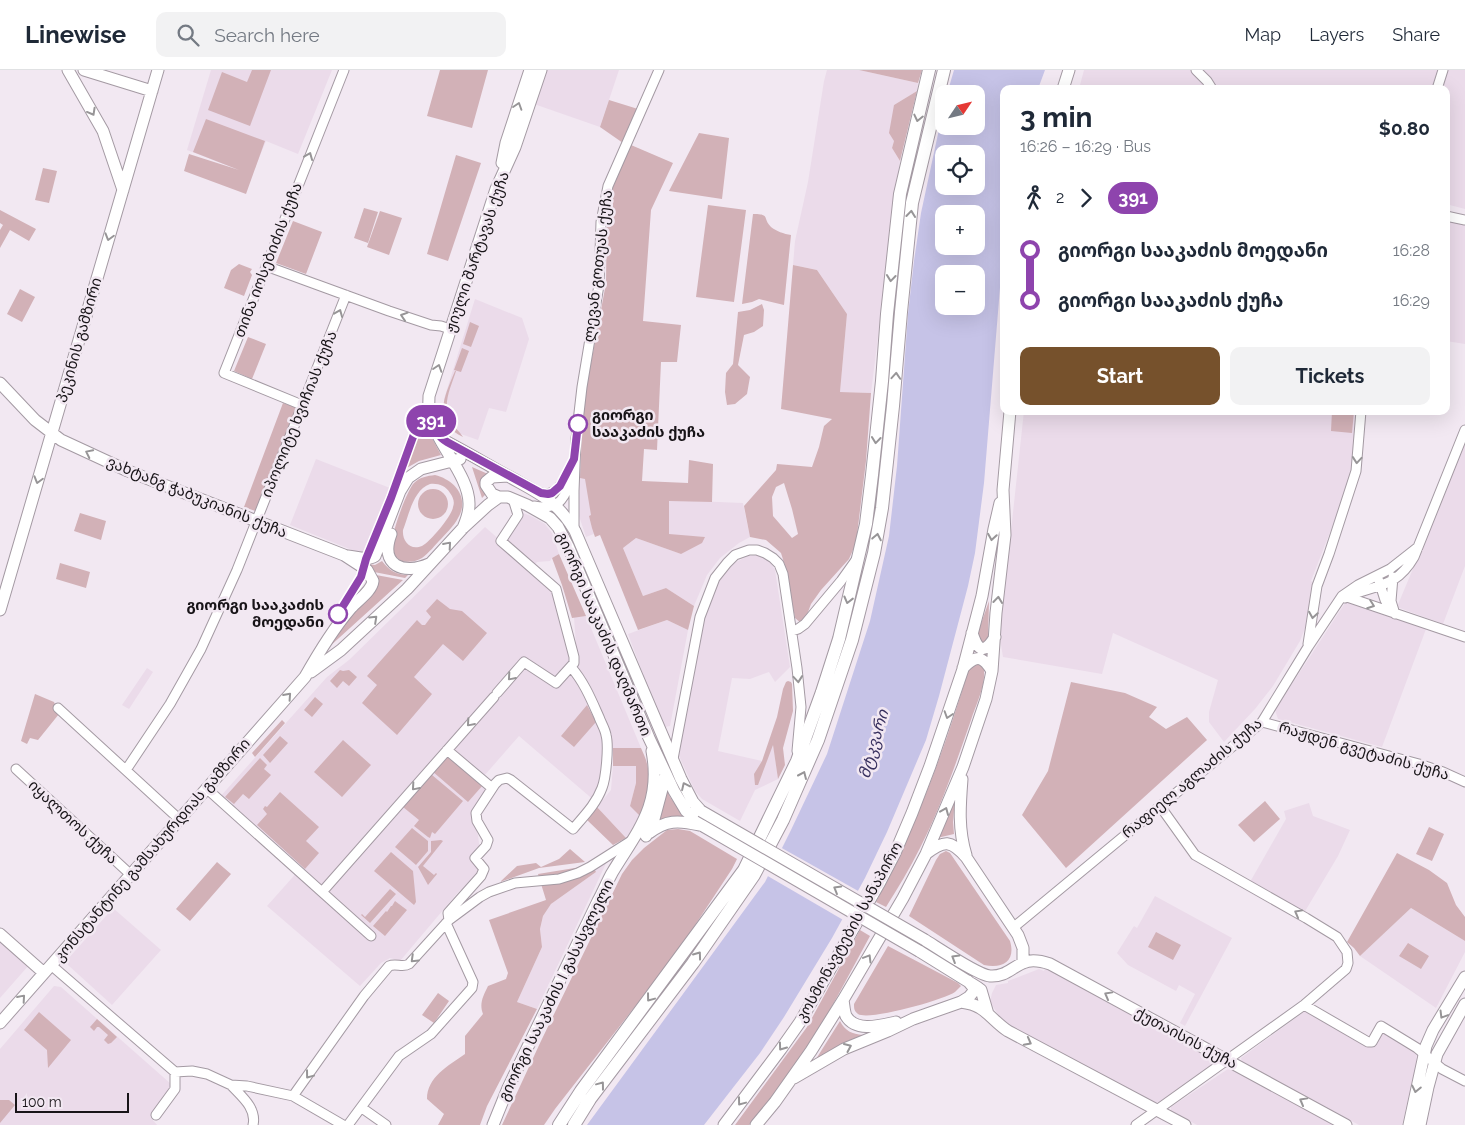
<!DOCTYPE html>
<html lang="en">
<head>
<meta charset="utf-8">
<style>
  :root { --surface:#fff; --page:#f2f2f3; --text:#1f2937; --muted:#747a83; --line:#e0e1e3; --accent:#76512c }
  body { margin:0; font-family:Raleway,"Noto Sans Georgian",sans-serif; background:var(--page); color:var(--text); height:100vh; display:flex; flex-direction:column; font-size:19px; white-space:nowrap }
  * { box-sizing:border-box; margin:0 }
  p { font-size:16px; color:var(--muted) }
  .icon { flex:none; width:28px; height:28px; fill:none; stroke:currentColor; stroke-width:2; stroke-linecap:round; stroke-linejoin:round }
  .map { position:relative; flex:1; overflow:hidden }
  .panel { position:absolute; left:1000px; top:15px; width:450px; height:330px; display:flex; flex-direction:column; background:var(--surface); border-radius:10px; box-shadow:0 5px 20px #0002 }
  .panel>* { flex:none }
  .badge { padding:0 10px; border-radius:16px; font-size:18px; line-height:32px }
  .needle { width:32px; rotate:55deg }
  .fabs { position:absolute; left:935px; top:15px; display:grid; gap:10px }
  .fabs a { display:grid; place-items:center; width:50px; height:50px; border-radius:10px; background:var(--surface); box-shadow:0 5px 20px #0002; font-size:25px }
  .scale { position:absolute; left:15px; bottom:12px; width:114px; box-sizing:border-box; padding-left:5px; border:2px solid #181418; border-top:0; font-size:14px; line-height:18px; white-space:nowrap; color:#181418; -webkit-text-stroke:4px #f2e8f2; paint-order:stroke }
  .map>.badge { position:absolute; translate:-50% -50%; box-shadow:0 0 0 2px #fff }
  .legs { display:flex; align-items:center; gap:8px; height:55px; padding:0 20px; font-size:16px }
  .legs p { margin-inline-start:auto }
  .headline { display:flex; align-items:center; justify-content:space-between; height:85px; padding:0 20px }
  h1 { font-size:28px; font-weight:700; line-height:38px }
  .primary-button { display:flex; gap:10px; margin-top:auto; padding:10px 20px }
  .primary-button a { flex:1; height:58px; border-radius:10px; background:var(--accent); color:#fff; font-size:20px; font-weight:700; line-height:58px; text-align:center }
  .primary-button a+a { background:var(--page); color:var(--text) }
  ul { padding:0 20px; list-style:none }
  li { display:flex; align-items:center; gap:18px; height:50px; font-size:19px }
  li i { display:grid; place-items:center; width:8px; height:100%; margin:0 6px; background:currentColor }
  li i::after { content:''; width:12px; height:12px; margin:-6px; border:4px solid; border-radius:50%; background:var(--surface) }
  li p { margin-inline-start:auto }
  li:first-child i { background:linear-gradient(#0000 50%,currentColor 0) }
  li:last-child i { background:linear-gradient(currentColor 50%,#0000 0) }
  header { display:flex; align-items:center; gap:30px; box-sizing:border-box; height:70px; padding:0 25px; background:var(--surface); border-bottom:1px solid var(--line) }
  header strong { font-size:24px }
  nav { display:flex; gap:28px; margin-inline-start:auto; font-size:18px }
  .search { width:350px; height:45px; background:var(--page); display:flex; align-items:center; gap:12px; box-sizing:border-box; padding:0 18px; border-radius:10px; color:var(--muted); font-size:19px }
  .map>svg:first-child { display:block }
  .built { fill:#ebdbea }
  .green { fill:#d2b1b7; fill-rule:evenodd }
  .water { fill:#c6c3e7; fill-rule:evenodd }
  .pier { fill:#f2e8f2 }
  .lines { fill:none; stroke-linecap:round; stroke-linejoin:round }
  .minor-casing { stroke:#a49aa3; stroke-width:11 }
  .major-casing { stroke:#a49aa3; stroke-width:13 }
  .highway-casing { stroke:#a49aa3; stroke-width:14 }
  .minor { stroke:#fff; stroke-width:9 }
  .major { stroke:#fff; stroke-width:11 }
  .highway { stroke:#fff; stroke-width:12 }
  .major-bridge-casing { stroke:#a49aa3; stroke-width:13; stroke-linecap:butt }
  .major-bridge { stroke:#fff; stroke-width:11 }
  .oneway { stroke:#979597 }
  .line-1-casing { stroke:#fff; stroke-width:11 }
  .line-1 { stroke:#8e44ad; stroke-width:8 }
  .stop-1-dot { fill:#fff; stroke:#8e44ad; stroke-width:2.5 }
  .labels { text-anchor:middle; stroke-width:5; stroke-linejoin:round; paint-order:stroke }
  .street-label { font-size:15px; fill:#181418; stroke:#f2e8f2 }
  .stop-label { font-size:15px; font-weight:bold; fill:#181418; stroke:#f2e8f2; text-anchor:start }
  .water-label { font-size:16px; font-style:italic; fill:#38305f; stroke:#f2e8f2 }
</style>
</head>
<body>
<header>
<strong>Linewise</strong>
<div class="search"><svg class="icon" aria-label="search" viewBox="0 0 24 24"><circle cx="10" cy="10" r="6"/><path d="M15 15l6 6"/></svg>Search here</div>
<nav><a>Map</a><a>Layers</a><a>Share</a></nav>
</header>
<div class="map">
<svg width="1465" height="1055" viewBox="0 0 1465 1055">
  <rect width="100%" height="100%" fill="#f2e8f2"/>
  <path class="built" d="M211,0H332L298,84L266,71L252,105L187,80Z
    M545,0H619L600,57L534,34Z
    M827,0H859L918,13L917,21L894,35V71L892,78L900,91L871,323L840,322L847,244L817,200L793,195L795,171L808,112L824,11Z
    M1084,0H1465V139L1446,134V19H1079Z
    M1446,151L1465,155V274L1446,271Z
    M475,229L522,248L529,269L506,342L489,338L478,370L458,363L447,350L444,329Z
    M1024,341H1357L1353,403L1311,511L1315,514L1312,540L1300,571L1273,616L1255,639L1224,672L1209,652V642L1218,610L1113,563L1102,604L1003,587L998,557L1006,507Z
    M1465,374V496L1443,554L1397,537Z
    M316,389L390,418L368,481L366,484L357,482L290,455Z
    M577,399L589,400L599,462L586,467L579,446Z
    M669,430L743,433L750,467L739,473L720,488L707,505L694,536L666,518L643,526L623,478L636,468L681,484L704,467L669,465Z
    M518,441L531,446L545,454L552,463L559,484L552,488L550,491L537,492L532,499L553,517L572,591L608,678L596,732L519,666L484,706L489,718L473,750L478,765L482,799L463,821L460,820L400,891L390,888L381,893L360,916L267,836L300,799L219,728L327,607L349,590L485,457L501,471Z
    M759,485L770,492L775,500L790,597L775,612L769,602L750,609L732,608L718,681L762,691L754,704L773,674L778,709L755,720L740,751L702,729L695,721L679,686L701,557L717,513L734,493L748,486Z
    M1347,530L1426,559L1382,677L1278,649L1275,640Z
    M586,546L641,678H613L610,664L576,603L577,591L574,547Z
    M667,550L688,560L670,656L665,657L662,655L628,564Z
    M147,598L153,602L129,639L122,635Z
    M613,696H636V713L630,736L641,747L639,755L626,768L597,737L611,720Z
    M1309,733L1313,746L1350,760L1338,786L1304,843L1250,812L1286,749L1284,741Z
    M610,785L537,939L517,932L542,877L540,859L543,846L551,834L596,802L592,794Z
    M1155,826L1232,868L1185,956L1180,953L1195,924L1179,915L1176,921L1128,895L1117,883L1134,856L1137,858Z
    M113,838L161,880L112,935L68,895L67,890Z
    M1411,838L1465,871V882L1436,938L1360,886Z
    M0,869L29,895L0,928Z
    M1045,898H1051L1216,987L1217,992L1159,1032H1152L1003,952L990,932L992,923L996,915L1008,913V911L1039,899L1044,901Z
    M54,916L61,917L171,1014L166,1029L151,1048L157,1055H0V979Z
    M1305,941L1309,942L1367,977H1371L1381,960L1417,981L1416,995L1402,1055H1359L1242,992L1241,988Z
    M1231,997L1345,1055H1197L1171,1041V1037Z"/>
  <path class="green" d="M252,0H271L250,56L208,40L222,2L247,12Z
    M440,0H488L472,58L427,46Z
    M859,0H922L918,13Z
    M917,21L900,91L892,78L894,71L889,63L894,35Z
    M609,30L638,39L623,73L600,57Z
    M206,49L265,71L246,124L184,101L189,84L239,100L193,82Z
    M699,63L729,68L722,129L669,121Z
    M631,75L673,93L651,140L643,251L681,255L677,292H661L657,380L644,379L642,411L688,413L689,390L713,394L712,432L669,431V464L705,467L702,473L681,484L636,468L623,478L643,526L666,518L694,536L688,560L667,550L638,560L600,465L595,467L592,458L589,446L591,445L585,409L580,408L583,336L606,213L607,138L611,116Z
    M456,85L481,93L448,191L427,184Z
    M43,98L57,101L49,133L35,130Z
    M708,135L746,140L734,232L696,227Z
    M364,138L378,142L368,173L354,168Z
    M0,140L36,159L29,171L10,160L0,178V160L3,155L0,153Z
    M380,141L402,148L389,185L367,177Z
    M753,144C771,144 762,148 771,157C776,161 784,164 791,165L784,235L759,229L752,232L742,234Z
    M293,151L322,162L306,204L276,193Z
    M239,194L252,199L250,202L252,205L244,226L224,218L231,200Z
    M793,195L817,200L847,244L840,322L871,323L866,391L856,473L849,489L821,520L811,534L805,550L801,553L795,548L786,499L781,483L766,470L750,467L744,436L776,400L777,394L812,397L819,377L824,356L832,349L781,339ZM784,413L792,439L798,464L792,468L773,446L772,427L776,417Z
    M20,219L35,227L22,252L7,244Z
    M762,234L764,240L763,256L754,262L744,265L738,295L750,307L747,324L735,334L727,335L725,322L726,303L733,294L738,242L750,240Z
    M470,252L479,256L471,277L463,274Z
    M248,267L266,274L252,309L234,301Z
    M462,278L469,281L461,302L454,300Z
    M455,301H456C451,317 441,336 451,351C454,357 460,362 463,367C431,352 445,325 455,301Z
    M283,333L298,338L258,442L244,437Z
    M1332,341H1354L1352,363L1331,361Z
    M422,355H425L441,385L419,391L403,400L419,358Z
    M472,397L488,404L487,423L482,428Z
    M435,405C455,410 470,428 458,448C454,456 447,462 441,469C435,475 429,483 422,488C414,493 400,494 394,485C393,482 393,477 392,474C391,464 407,420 414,413C420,407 427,406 435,405ZM430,414C438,413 446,416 450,423C453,427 455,432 453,437C452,446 430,472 422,476C410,481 402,471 403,460C409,445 413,420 430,414Z
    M418 434a15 15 0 1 1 30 0a15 15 0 1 1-30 0Z
    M80,443L106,451L101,470L74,461Z
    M559,484L586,546L572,548L562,515L552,488Z
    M382,491C389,500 396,505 408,505L405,508L374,502L368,494L375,495Z
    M60,493L90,502L86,518L56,509Z
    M376,505L403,510L329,577L346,552L376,518L378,511Z
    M437,529L450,539L462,541L487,563L463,591L443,574L414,607L432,624L397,665L362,633L377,615L367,606L417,550L422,555H425L431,547L426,541Z
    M989,531L988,571L987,573H980L977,565Z
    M975,592L983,595C988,612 976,634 971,650C956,693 941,737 920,778C910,798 898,818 886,837L876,832C916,757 945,679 969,598Z
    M340,600L343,601L349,600L357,607L349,616L343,611L337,618L330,611Z
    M788,611L791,612L792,614L793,641L783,678L785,695L778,709L773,675L758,715H755L754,704L762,691L777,647L783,619L786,612Z
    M1071,612L1125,623L1157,637L1149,647L1166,659L1187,647L1207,670L1066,798L1022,745L1048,701Z
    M35,624L54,632L59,644L38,670L30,668L27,674L21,671Z
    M315,627L323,634L312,647L304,640Z
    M587,635L596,652L574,677L561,666Z
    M282,650L285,653L255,687L252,683Z
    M280,666L288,673L270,693L263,685Z
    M343,670L371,695L342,727L314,702Z
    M613,678H641C643,683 646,688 647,694C652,711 645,731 641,747L630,736L636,713V696H613Z
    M447,683L483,715L468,732L432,701Z
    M260,688L267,695L264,699L271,705L249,729L243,724L234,734L225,727Z
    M432,705L463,731L435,764L432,762L430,768L428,767L414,756L419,750L403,737Z
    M665,715L670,727L685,748L656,754Z
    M280,722L319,757L306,771L319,783L305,799L257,755L267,744L263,739L265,736L267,737Z
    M955,727L953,752L954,764L937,768Z
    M1265,731L1280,749L1254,772L1238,755Z
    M597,737L626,768L613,775L586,749Z
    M1429,757L1444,764L1432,791L1416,784Z
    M412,758L428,771V781L416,795L395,777Z
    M678,759L690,761L737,789L732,799L676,884L555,1039L544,1055H502L541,971L622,804L632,790L644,778L667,760Z
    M441,770L443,771L423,796L434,805L436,803L437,804L428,815L418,797L431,782V771Z
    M570,779L585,792L539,798L500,812L517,796L536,793L541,797L559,789Z
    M946,781L950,783L1010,871C1016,891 1003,899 984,895L909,846L936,790L940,784Z
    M391,782L413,801L416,832L414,835L374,801Z
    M1397,783L1429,800L1447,813L1456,835L1465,847V871L1411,838L1360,886L1354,878L1347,872Z
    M217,792L231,804L190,851L176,839Z
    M592,794L596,802L551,834L543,846L540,859L542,877L517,932L537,939L487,1036L480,1055H438L444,1044L427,1029C427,1007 448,996 465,984V966L483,944C479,934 483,926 488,916L506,909L508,903L489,850L546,830L538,804L587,796Z
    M390,819L396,824L370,853L361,845L362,844L365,847Z
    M395,831L407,840L385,866L373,856L386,841L387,842L391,836H392Z
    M860,860L870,866L817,964L767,1035L749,1055H735L807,957Z
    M1156,862L1181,875L1173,890L1148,877Z
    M1408,873L1429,886L1421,899L1399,886Z
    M888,876L958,913L961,916C959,918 957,920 955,922C943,930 869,951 858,944C854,941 854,938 854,934Z
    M438,923L449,931L434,953L422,945Z
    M39,942L71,970L48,998L47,980L24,960Z
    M97,949L117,967L111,973L108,974L104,970L108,965L99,957H97L94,961L90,957Z
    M840,951C845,961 852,964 863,965L816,989Z
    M0,1030H9L15,1035L0,1053Z"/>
  <path class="water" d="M954,0H1045L1038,19H1004V169L984,413L975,483L968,516L939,626L926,670L887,762L865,808L832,868L784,947L760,983L704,1055H587L765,812L791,760L827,684L870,551L889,466L897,396L908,244L914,191L921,143L944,36V56H976V24H947ZM944,84H976V116H944ZM944,144H976V176H944ZM944,204H976V236H944Z"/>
  <path class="pier" d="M780,777L860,822L845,851L766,805Z"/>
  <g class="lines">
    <defs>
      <path id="minor" d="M1196,0L1207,11L1212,19
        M1437,19L1443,0
        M1446,146L1465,150
        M266,196L389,241L431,255L441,256L450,259
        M302,335L224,303L344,0
        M541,423C559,428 566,405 573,392
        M534,436C557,440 563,432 571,411
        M574,459V421L576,369L582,317L599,215L601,152L608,116L659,0
        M1393,507L1391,531L1395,544
        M1379,511L1385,530L1391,540
        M1347,527L1465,567
        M1345,528C1374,514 1395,520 1414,487L1465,360
        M792,561L798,559L805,554L841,511L856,490
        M1308,574L1317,516L1329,484L1356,401L1361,341
        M497,623L524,592L556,613L574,593V587L556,519L501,471L518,445L513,429
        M58,638L179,749
        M1262,652L1419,694L1443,702L1465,712
        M447,680L492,718
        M673,689L700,547L715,508L727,493L735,485L749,480H757L765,483L773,488L779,494L783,504L797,598L801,637L797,681
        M16,699L130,804
        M126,700L170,634L201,579L237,500L346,225
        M206,718L371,866
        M322,822L494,627
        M449,850L448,843L481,806L484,799L475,788L486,776L488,770L477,751L476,743L495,714L499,710L507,708L511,710L573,759C584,746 596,734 602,718C606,708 609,676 606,665C605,659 601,653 599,647C591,629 584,612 571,597
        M1014,857L1262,652L1308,577L1342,526L1358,515L1390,499L1418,477
        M51,895L175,1002L192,1001L207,1004L231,1015L247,1016L293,1026L343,1055
        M1304,935L1368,972H1372L1381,956L1417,978L1442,999L1465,1011
        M231,1015C241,1026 257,1038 253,1055
        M293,1026L364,926L389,896C396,893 403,898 409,894L449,850L480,827L489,822L515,813L559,809L578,803L590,797L631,771
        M362,1038L386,1055
        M156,1045L175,1019V1002
        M348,1055L399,986L431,964L472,918L473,912L446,853
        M1136,1055L1304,935L1346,899L1348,893L1347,882L1337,867L1306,848L1195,785L1160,736"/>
      <path id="major" d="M68,0L103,61L123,120
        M84,0L152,21
        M1063,19L1069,0
        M502,93L506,73L530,0
        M0,313L35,350L61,370L128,401L344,485L367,500L373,511C372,521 358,530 351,538C333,559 319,582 305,607L0,953
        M441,367L447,372C468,383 488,395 508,406C538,423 557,430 575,461L681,709L693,732L701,741
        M508,406L492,407L486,412V415L492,424L499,427H508L527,435L550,448L558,457L568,476L649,668L674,721L686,741L703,756
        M463,458C466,451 469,443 469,435C470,406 436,374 430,345C428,339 429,332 429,326L496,119L515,77L541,0
        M391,464C379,496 404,505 429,494
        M348,486C358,487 367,491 375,486L400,421L408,408L421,399L460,389
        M0,540L158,0
        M972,563C978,581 984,585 995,567
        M963,598C976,585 982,585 992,601
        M311,602L341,580L407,519L463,458L488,435L499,427
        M962,709C960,735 958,759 966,785
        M649,763C666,750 678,750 699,755
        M646,766L654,749L666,704
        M927,783C944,770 951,770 966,787L1018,865L1023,878V892
        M0,864L44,903
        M925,870C938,878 978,905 990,906C1005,907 1011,898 1023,893C1031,889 1041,891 1050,894L1346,1055
        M919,881L977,917L981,920L988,944
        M843,930C844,935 844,941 846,946C856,963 882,955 896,952
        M961,932C968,933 974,934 980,938C990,944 997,954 1008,961L1185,1055
        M794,1008L844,979L888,961L913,949L961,932L969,927L974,921L973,917L968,911
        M493,1055L508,1018L598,831C603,822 607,812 612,803C638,760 662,735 652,681
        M724,1055L781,979L800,952L880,812L895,783L912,743L930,696L963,599L982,526L994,459L1000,433
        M756,1055L775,1032L811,981L843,930L903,828L926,784L963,697L986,629L992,601L996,543L1005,465L1003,420L1010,341
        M1409,1055L1426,976L1433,960L1465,907
        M1420,1055L1428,1017L1437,984L1465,934"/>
      <path id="highway" d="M559,1055L581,1021L744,800L797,691L822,622L839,569L866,454L872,405L882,311L887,244L900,124L929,0
        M574,1055L590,1029L693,893L754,805L783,750L818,670L852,570L874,483L882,438L893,336L901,242L912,133L944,0"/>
    </defs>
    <use href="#minor" class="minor-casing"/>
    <use href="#major" class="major-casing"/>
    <use href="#highway" class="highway-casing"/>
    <use href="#minor" class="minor"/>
    <use href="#major" class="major"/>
    <use href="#highway" class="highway"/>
    <defs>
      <path id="major-bridge" d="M701,741L925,870
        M703,756L919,881"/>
    </defs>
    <use href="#major-bridge" class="major-bridge-casing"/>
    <use href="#major-bridge" class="major-bridge"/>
  </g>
  <defs><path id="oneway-chevron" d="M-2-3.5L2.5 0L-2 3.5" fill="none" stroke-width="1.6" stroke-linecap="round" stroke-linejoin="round" transform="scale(1.25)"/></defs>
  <g class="oneway">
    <use href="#oneway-chevron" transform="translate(518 36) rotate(-72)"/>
    <use href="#oneway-chevron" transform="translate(92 42) rotate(61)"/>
    <use href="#oneway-chevron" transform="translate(918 48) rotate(103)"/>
    <use href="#oneway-chevron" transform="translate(309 86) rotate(-68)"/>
    <use href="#oneway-chevron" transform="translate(911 144) rotate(-84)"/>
    <use href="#oneway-chevron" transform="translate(109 167) rotate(106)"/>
    <use href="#oneway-chevron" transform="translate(891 208) rotate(96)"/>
    <use href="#oneway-chevron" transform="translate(339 243) rotate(-68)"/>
    <use href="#oneway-chevron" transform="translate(404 246) rotate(-162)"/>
    <use href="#oneway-chevron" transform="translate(438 298) rotate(-72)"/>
    <use href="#oneway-chevron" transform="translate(896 306) rotate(-86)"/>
    <use href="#oneway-chevron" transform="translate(876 370) rotate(96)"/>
    <use href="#oneway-chevron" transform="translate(89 383) rotate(-154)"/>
    <use href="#oneway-chevron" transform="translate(1357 390) rotate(95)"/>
    <use href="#oneway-chevron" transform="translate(38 410) rotate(106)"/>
    <use href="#oneway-chevron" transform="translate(877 467) rotate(-79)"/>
    <use href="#oneway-chevron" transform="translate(992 467) rotate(99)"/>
    <use href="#oneway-chevron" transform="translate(448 475) rotate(-49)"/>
    <use href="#oneway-chevron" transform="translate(848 530) rotate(104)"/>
    <use href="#oneway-chevron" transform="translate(998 530) rotate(-84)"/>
    <use href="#oneway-chevron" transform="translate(1371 535) rotate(20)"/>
    <use href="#oneway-chevron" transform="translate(1313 545) rotate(99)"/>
    <use href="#oneway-chevron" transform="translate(374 549) rotate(-43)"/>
    <use href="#oneway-chevron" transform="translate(511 607) rotate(131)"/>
    <use href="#oneway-chevron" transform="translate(798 609) rotate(85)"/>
    <use href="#oneway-chevron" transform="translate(288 626) rotate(-48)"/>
    <use href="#oneway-chevron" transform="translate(948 645) rotate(108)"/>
    <use href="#oneway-chevron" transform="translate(470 653) rotate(131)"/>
    <use href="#oneway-chevron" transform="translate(803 705) rotate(-66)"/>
    <use href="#oneway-chevron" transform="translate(685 716) rotate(-115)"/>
    <use href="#oneway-chevron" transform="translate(415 717) rotate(131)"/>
    <use href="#oneway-chevron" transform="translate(945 741) rotate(-67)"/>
    <use href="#oneway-chevron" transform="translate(837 819) rotate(-150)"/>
    <use href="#oneway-chevron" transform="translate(1298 843) rotate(-151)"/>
    <use href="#oneway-chevron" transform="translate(698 885) rotate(-54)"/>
    <use href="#oneway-chevron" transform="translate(868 888) rotate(-59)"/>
    <use href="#oneway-chevron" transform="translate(955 888) rotate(-149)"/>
    <use href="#oneway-chevron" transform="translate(414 889) rotate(136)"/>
    <use href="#oneway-chevron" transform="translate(1108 925) rotate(-151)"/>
    <use href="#oneway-chevron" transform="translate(22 928) rotate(-49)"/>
    <use href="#oneway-chevron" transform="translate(650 928) rotate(127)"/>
    <use href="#oneway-chevron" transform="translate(1443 945) rotate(121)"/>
    <use href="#oneway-chevron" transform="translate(1028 972) rotate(28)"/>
    <use href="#oneway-chevron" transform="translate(782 977) rotate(126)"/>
    <use href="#oneway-chevron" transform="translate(848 977) rotate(-24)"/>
    <use href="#oneway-chevron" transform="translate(309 1005) rotate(127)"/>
    <use href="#oneway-chevron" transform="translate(601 1015) rotate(-53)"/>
    <use href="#oneway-chevron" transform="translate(1416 1019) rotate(102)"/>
    <use href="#oneway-chevron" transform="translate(1303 1031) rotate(-151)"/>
    <use href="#oneway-chevron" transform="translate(741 1032) rotate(127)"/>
  </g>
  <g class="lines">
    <defs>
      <path id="line-1" d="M338,544L361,507L366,489L391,428L418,353C432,343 431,356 438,364C440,367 444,370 447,372L541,423L548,424L552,423L560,416L574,389L578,354"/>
    </defs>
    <use href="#line-1" class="line-1-casing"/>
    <use href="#line-1" class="line-1"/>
  </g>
  <g class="stop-1-dot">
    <circle cx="578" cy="354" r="9"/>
    <circle cx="338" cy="544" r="9"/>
  </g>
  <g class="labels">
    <g class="street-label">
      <text transform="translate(477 182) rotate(-71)" y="5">ჟიული შარტავას ქუჩა</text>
      <text transform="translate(268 190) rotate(-69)" y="5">თინა იოსებიძის ქუჩა</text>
      <text transform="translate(598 196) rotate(-83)" y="5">ლევან გოთუას ქუჩა</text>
      <text transform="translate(79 270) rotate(-74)" y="5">პეკინის გამზირი</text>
      <text transform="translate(299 344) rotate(-68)" y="5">იპოლიტე ხვიჩიას ქუჩა</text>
      <text transform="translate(197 427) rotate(22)" y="5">ვახტანგ ჭაბუკიანის ქუჩა</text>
      <text transform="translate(604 564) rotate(67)" y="5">გიორგი სააკაძის დაღმართი</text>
      <text transform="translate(1364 681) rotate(16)" y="5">რაჟდენ გვეტაძის ქუჩა</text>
      <text transform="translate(1192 708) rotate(-40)" y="5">რაფიელ აგლაძის ქუჩა</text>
      <text transform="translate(73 752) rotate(43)" y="5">იყალთოს ქუჩა</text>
      <text transform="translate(152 780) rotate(-49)" y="5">კონსტანტინე გამსახურდიას გამზირი</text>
      <text transform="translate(849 862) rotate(-61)" y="5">კოსმონავტების სანაპირო</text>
      <text transform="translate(556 920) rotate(-64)" y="5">გიორგი სააკაძის I გასასვლელი</text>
      <text transform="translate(1186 968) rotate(28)" y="5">ქუთაისის ქუჩა</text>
    </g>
    <g class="stop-label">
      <text x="592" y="350">გიორგი<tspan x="592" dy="17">სააკაძის ქუჩა</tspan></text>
      <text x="324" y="540" text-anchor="end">გიორგი სააკაძის<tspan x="324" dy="17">მოედანი</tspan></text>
    </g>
    <g class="water-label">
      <text transform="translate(873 674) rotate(-74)" y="6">მტკვარი</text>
    </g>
  </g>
</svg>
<div class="fabs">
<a><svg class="needle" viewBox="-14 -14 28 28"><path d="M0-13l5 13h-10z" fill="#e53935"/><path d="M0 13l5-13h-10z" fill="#747a83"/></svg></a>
<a><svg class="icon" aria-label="locate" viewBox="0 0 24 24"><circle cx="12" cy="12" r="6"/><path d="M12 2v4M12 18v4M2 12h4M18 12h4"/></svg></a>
<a>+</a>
<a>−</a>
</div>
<div class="scale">100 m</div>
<b class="badge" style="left:431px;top:351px;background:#8e44ad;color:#fff">391</b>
<section class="panel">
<div class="headline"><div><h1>3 min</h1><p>16:26 – 16:29 · Bus</p></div><b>$0.80</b></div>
<div class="legs"><svg class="icon" aria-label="walk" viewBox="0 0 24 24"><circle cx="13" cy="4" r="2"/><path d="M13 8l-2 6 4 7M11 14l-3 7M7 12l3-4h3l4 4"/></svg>2<svg class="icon" aria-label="forward" viewBox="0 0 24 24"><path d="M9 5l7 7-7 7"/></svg><b class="badge" style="background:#8e44ad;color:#fff">391</b></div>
<ul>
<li><i style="color:#8e44ad"></i><b>გიორგი სააკაძის მოედანი</b><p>16:28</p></li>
<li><i style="color:#8e44ad"></i><b>გიორგი სააკაძის ქუჩა</b><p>16:29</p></li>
</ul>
<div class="primary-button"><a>Start</a><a>Tickets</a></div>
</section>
</div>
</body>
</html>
